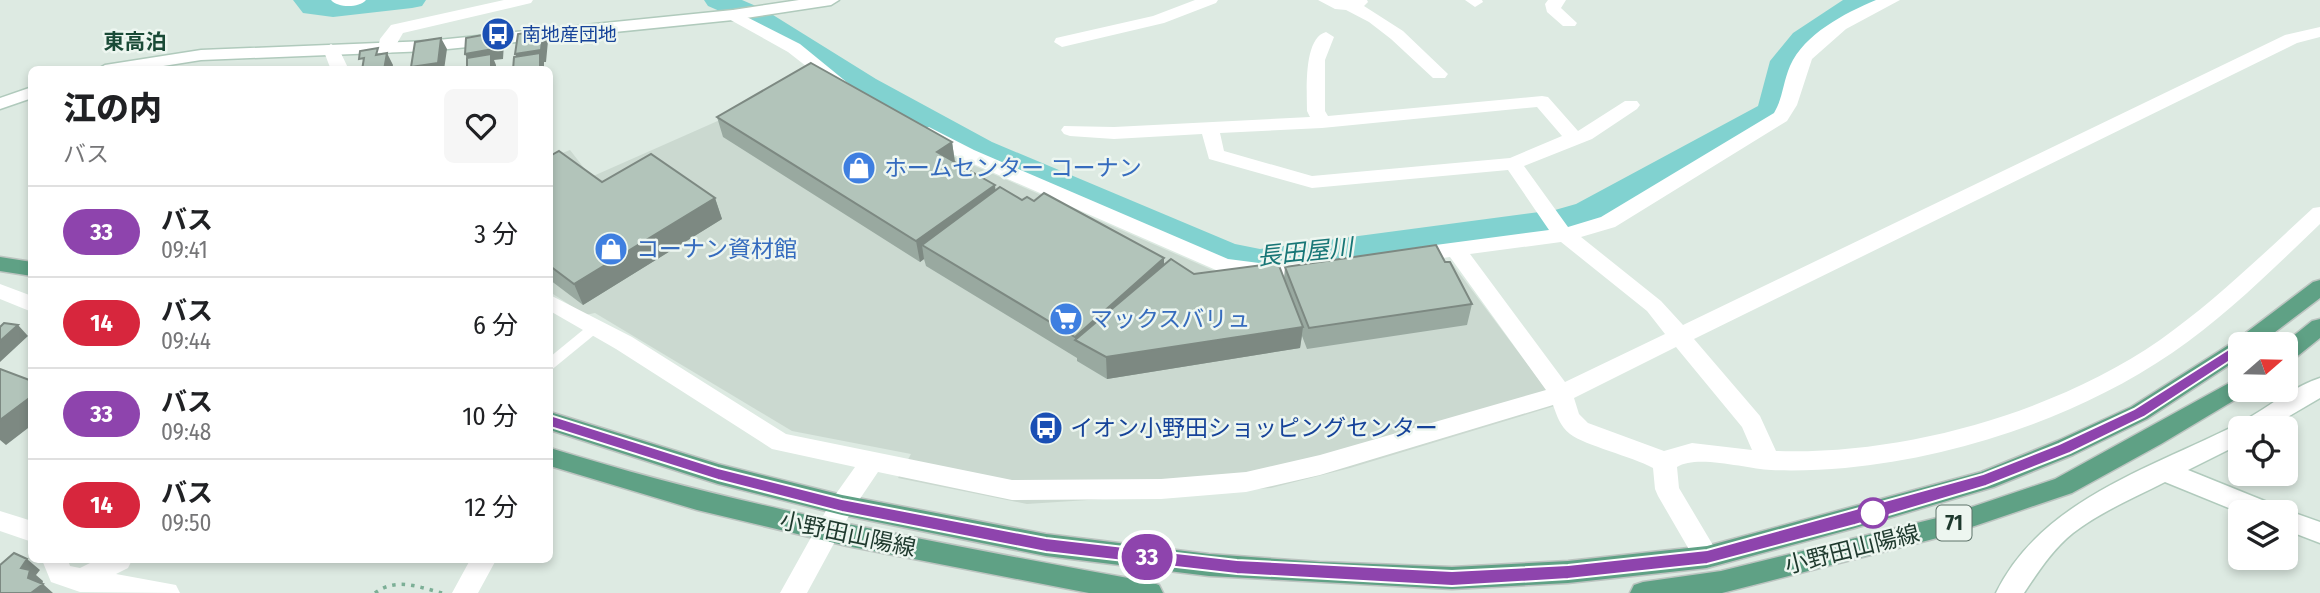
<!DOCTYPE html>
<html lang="ja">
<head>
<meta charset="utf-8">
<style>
  :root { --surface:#fff; --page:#f6f6f6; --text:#202124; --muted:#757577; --line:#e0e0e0 }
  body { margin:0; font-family:"Fira Sans Condensed","Noto Sans JP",sans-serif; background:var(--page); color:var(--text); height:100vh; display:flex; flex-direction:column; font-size:26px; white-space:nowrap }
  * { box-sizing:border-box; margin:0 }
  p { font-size:23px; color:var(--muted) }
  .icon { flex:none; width:38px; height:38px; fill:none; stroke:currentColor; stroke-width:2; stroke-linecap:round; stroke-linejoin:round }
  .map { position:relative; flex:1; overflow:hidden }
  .drawer { position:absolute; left:28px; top:66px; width:525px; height:497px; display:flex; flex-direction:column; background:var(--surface); border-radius:10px; box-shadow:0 4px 10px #0003 }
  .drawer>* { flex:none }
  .badge { padding:0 14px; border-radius:23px; font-size:24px; line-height:46px }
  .needle { width:46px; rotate:70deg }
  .fabs { position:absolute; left:2228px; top:332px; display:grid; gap:14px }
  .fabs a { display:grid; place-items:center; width:70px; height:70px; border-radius:10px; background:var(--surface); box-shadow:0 4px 10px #0003; font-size:35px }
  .map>.badge { position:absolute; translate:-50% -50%; box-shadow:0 0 0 4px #fff }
  .round { display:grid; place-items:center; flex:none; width:74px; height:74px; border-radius:10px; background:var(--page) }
  .headline { display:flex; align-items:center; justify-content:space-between; height:119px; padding:0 35px }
  h1 { font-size:33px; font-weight:800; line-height:52px }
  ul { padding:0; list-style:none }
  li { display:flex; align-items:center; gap:21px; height:91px; padding:0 35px; border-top:2px solid var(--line) }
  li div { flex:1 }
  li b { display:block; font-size:26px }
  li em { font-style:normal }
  li .badge { min-width:77px; font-weight:700; text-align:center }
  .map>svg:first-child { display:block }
  .built { fill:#cbd9d0 }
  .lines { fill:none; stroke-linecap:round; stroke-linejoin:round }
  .river { fill:#81d2d0; fill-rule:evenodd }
  .secondary-casing { stroke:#b0cabc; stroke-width:3 }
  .primary-casing { stroke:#bcc4c0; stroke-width:3 }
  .path { stroke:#7caf96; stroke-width:3.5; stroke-dasharray:3.5 6; stroke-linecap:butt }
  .lane { stroke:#fff; stroke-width:11 }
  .street { fill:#fff; fill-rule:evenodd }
  .secondary { fill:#fff; fill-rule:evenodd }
  .primary { fill:#5fa185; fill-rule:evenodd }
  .wall { fill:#99a9a0 }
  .shaded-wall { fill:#7d8982 }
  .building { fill:#b2c4ba; stroke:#7d8982; stroke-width:2 }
  .line { fill:#8e44ad; stroke:#fff; stroke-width:2 }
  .stop-dot { fill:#fff; stroke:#8e44ad; stroke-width:3.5 }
  .labels { text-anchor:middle; stroke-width:5; stroke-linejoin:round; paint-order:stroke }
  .far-transit-label { font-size:19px; fill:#164399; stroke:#edf6f0; text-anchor:start }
  .far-quarter-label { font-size:21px; font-weight:bold; fill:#1a4b37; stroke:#edf6f0 }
  .shield { fill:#edf6f0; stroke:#5c7268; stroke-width:2 }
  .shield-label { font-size:21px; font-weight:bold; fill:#1e392d }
  .shop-label { font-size:23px; fill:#366cbe; stroke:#edf6f0; text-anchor:start }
  .transit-label { font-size:23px; fill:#164399; stroke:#edf6f0; text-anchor:start }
  .street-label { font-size:23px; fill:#1e392d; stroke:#edf6f0 }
  .water-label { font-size:24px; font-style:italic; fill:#177676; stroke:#edf6f0 }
</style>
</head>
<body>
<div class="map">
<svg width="2320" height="593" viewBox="0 0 2320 593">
  <rect width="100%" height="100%" fill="#ddeae2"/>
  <path class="built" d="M817,77L853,102L959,159L1226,276L1262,283L1451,262L1558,405L1350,468L1271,488L1027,504L898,478L911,454L792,431L595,313L585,315L550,292V158L570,150L591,177Z"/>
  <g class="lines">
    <path class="river" d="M293,0H426L422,6L412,8L333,17L303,13Z
      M704,0H742L765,10L876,79L992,142L1235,244L1260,249L1555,210L1576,204L1758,106L1770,61L1793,33L1843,0H1879L1875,6C1844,21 1805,40 1795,76C1790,90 1792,105 1783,118L1599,221L1555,232L1260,273L1215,264L970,156L854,91L745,22L708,6Z"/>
    <defs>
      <path id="secondary" d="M799,0H839L831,5L733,20L428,51L201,60L138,70H96L105,65L201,50L428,41L733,10Z
        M32,87V98L0,109V98Z
        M2320,378V398L2267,429H2240V444L2188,470L2277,506L2280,512L2286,510L2320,522V543L2286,530V513H2241L2165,482C2134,498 2100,512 2073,533C2053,549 2038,572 2024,593H1996C2040,501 2151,468 2236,425C2264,411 2290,388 2320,378Z"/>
      <path id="primary" d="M0,257L32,262V276L0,271Z
        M2320,280V298L2258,345H2240V358L2147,419L2073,455L1994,487L1855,528L1707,568L1568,583L1452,589L1209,576L1046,556L842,515L718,484L550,430V412L718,464L842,495L1046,534L1209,554L1320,562L1452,567L1568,561L1707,546L1981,472L2057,441L2131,407L2235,341L2313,282Z
        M2320,319V338L2294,359L2286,361V345H2282L2312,321Z
        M2240,377V390L2248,392L2161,444L2072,493L1945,536L1722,593H1630L1634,585L1643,582L1721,571L1945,516L2055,479Z
        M550,448C747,509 948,545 1150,582L1159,585L1163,593H1089L847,546L697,510L550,466Z"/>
    </defs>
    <use href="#secondary" class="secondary-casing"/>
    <use href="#primary" class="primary-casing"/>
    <path class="path" d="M375,593C396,577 419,587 442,593"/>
    <path class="lane" d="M550,364L594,328"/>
    <path class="street" d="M331,0H366C359,8 338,8 331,0Z
      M504,0H533L531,3L403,33L392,52L386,53L378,48L380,39L391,25Z
      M1195,0H1218L1216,3L1164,23L1062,47L1054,42L1056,38L1153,16Z
      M1318,0H1367L1368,2L1364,6L1403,31L1448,74L1445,78H1433L1391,39L1369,22L1346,10L1335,9Z
      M1465,0H1482L1483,2L1475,7Z
      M1548,0H1566L1561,8L1577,23L1575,26H1563L1547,12L1545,4Z
      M1876,0H1900L1846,29L1812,59L1797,105L1787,121L1615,227L1581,237L1661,301L1683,325L2285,35L2320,27V37L2297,43L1694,339L1760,416L1776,451C1904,455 2054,413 2160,340C2215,301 2263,254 2313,208L2320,207V224C2273,269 2226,316 2172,353C2078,417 1958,457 1845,468C1821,470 1796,471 1771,470C1747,469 1697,454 1677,467L1679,488L1720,557L1716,565L1707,568L1698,565L1658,496L1655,489L1653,468C1631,456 1586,446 1570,434C1560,426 1557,416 1553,405L1320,475L1246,492L1161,499L1012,500L878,472L851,512L807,593H780L833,498L855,467L772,449L616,349L550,311V295L632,337L786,434L1012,480L1161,479L1246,472L1320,455L1546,390L1450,257L1413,262L1406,260L1403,255L1406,250L1413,248L1549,230L1508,170L1312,188L1209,159L1202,134L1114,139L1070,136L1064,134L1061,130L1064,126L1114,127L1310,117L1307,111C1307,92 1303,38 1326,32L1334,37L1325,60V111L1328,116L1542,96L1548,97L1578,131L1625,101H1637L1640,105L1637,109L1592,139L1524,166L1568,227L1601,217L1774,113C1783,98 1783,82 1790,66C1804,34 1845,13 1876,0ZM1537,107L1562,136L1510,158L1312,176L1224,151L1220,133L1322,128ZM1561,242L1647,311L1665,334L1565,382L1470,254ZM1676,347L1742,427L1752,450L1692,443L1664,451L1588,423L1579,414L1574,398Z
      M733,10L800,44L849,84L840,89L834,88L788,52L727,18L725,15Z
      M331,44L339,49L349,70H331L323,49Z
      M929,127L974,150L1228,259L1267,264L1312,261L1319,263L1322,268L1319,273C1286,282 1248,279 1216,270L960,158L923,137L920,133L923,129Z
      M0,284L32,296V312L0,299Z
      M0,511L32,521V542L0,531Z
      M42,560H68L70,566L80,568L96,560H132L128,568L116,574L176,585L180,593L80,592L51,582Z
      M470,560H496L478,593H452Z"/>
    <use href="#secondary" class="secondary"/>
    <use href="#primary" class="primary"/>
  </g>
  <path class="wall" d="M717,117L952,142L955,162L996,190L1022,200L1164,258V265L1194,274L1284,278L1285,267L1445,262L1472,304L1467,325L1307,349L1302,336L1300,348L1107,379L1077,361V358L926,266L924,259L920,262L723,137Z
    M550,156L602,182L715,198L722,219L583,305L550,280Z"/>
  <path class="shaded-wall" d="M543,30L548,41L546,62H544V70H540L520,65L515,54Z
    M499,32L504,43L503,59L494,60L496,65V70H491L470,65L465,54Z
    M441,38L447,49L444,70H412L411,67Z
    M387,53L393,65L392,70H384Z
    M952,142L955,163L937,152Z
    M995,185L997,206L922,245L924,259L920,262L916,241Z
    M715,198L722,219L583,305L574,284Z
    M1164,258V279L1075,340V337Z
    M18,325L28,336L0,362V341Z
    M1303,327L1300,348L1107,379L1106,357Z
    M32,396V425L6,445L0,440V420Z
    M27,559L40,570L36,575L43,581L42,585L43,584L53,593H31L28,578L21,568Z"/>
  <path class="building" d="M543,30L541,50L515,54L518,34Z
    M499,32V48L465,54L466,38Z
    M441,38L438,63L411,67L415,42Z
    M378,48L376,55L387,53L384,70H362L364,58L359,59L360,51Z
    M540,53V70H513L514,57Z
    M491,54V70H467V58Z
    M811,63L952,142L937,152L995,185L916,241L717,117Z
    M559,151L602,182L651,154L715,198L574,284L550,266V156Z
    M1000,187L1022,200L1027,197L1034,201L1044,193L1164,258L1075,337L922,245Z
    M1436,245L1445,262H1450L1472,304L1309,328L1285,267Z
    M1171,259L1194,274L1278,263L1303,327L1106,357L1075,340Z
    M4,323L18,325L0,341V327Z
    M0,369L32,381V396L0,420Z
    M14,553L27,559L21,568L30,570L28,578L43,584L31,593H0V565Z"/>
  <path class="line" d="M2240,342L2245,343V351L2144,417L2070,453L1986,486L1855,525L1707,564L1568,579L1452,586L1237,574L1046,552L842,512L718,480L544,425L542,421L550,415L718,468L842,499L1046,538L1237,560L1452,571L1568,565L1707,550L1983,474L2059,444L2134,409Z"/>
  <defs>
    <symbol id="bus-disc" viewBox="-11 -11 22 22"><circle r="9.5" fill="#1a4fb4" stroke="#edf6f0"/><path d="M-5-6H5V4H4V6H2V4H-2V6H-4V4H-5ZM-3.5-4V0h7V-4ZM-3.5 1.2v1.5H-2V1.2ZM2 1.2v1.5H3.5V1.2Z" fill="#fff"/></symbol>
    <symbol id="shop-disc" viewBox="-11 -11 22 22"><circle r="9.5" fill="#3f7fe0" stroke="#edf6f0"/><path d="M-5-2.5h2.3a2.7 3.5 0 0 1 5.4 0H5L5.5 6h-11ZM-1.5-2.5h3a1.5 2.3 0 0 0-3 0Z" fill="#fff"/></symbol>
    <symbol id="supermarket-disc" viewBox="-11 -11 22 22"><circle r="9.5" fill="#3f7fe0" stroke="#edf6f0"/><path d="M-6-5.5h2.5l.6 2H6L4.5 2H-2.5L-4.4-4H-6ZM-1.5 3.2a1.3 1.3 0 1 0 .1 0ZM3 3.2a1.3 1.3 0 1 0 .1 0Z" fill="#fff"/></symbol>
  </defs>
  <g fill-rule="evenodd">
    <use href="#bus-disc" x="479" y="15" width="38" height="38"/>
    <use href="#shop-disc" x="840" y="149" width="38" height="38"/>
    <use href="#shop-disc" x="592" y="230" width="38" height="38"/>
    <use href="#supermarket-disc" x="1047" y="300" width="38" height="38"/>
    <use href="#bus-disc" x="1027" y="409" width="38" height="38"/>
  </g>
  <circle class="stop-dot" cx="1873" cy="513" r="14"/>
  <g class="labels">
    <g class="far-transit-label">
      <text x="522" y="41">南地産団地</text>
    </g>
    <g class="far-quarter-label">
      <text x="135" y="49">東高泊</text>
    </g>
    <rect class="shield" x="1936.5" y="505.5" width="35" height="35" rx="5"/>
    <g class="shield-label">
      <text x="1954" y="530">71</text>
    </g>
    <g class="shop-label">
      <text x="884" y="176">ホームセンター コーナン</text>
      <text x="636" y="257">コーナン資材館</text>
      <text x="1090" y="327">マックスバリュ</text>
    </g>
    <g class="transit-label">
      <text x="1070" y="436">イオン小野田ショッピングセンター</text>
    </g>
    <g class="street-label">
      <text transform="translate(848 534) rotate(12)" y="8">小野田山陽線</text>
      <text transform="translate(1852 549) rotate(-14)" y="8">小野田山陽線</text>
    </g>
    <g class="water-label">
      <text transform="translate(1305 252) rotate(-6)" y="8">長田屋川</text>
    </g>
  </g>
</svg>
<div class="fabs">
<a><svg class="needle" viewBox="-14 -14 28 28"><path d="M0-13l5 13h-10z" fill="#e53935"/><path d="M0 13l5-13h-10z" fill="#757577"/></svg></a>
<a><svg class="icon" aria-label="locate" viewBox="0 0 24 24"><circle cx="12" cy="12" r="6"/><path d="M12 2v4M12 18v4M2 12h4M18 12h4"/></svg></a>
<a><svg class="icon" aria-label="layers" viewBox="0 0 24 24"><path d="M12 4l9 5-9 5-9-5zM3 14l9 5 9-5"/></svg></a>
</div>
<b class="badge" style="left:1147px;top:557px;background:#8e44ad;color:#fff">33</b>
<section class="drawer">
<div class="headline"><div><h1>江の内</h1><p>バス</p></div><a class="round"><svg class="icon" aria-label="heart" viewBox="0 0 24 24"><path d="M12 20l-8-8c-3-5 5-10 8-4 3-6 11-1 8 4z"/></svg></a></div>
<ul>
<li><span class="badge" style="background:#8e44ad;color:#fff">33</span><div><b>バス</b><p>09:41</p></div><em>3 分</em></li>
<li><span class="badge" style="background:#d7263d;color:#fff">14</span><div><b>バス</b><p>09:44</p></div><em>6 分</em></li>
<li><span class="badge" style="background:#8e44ad;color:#fff">33</span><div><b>バス</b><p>09:48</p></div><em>10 分</em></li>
<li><span class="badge" style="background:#d7263d;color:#fff">14</span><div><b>バス</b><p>09:50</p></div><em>12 分</em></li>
</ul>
</section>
</div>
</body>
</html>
